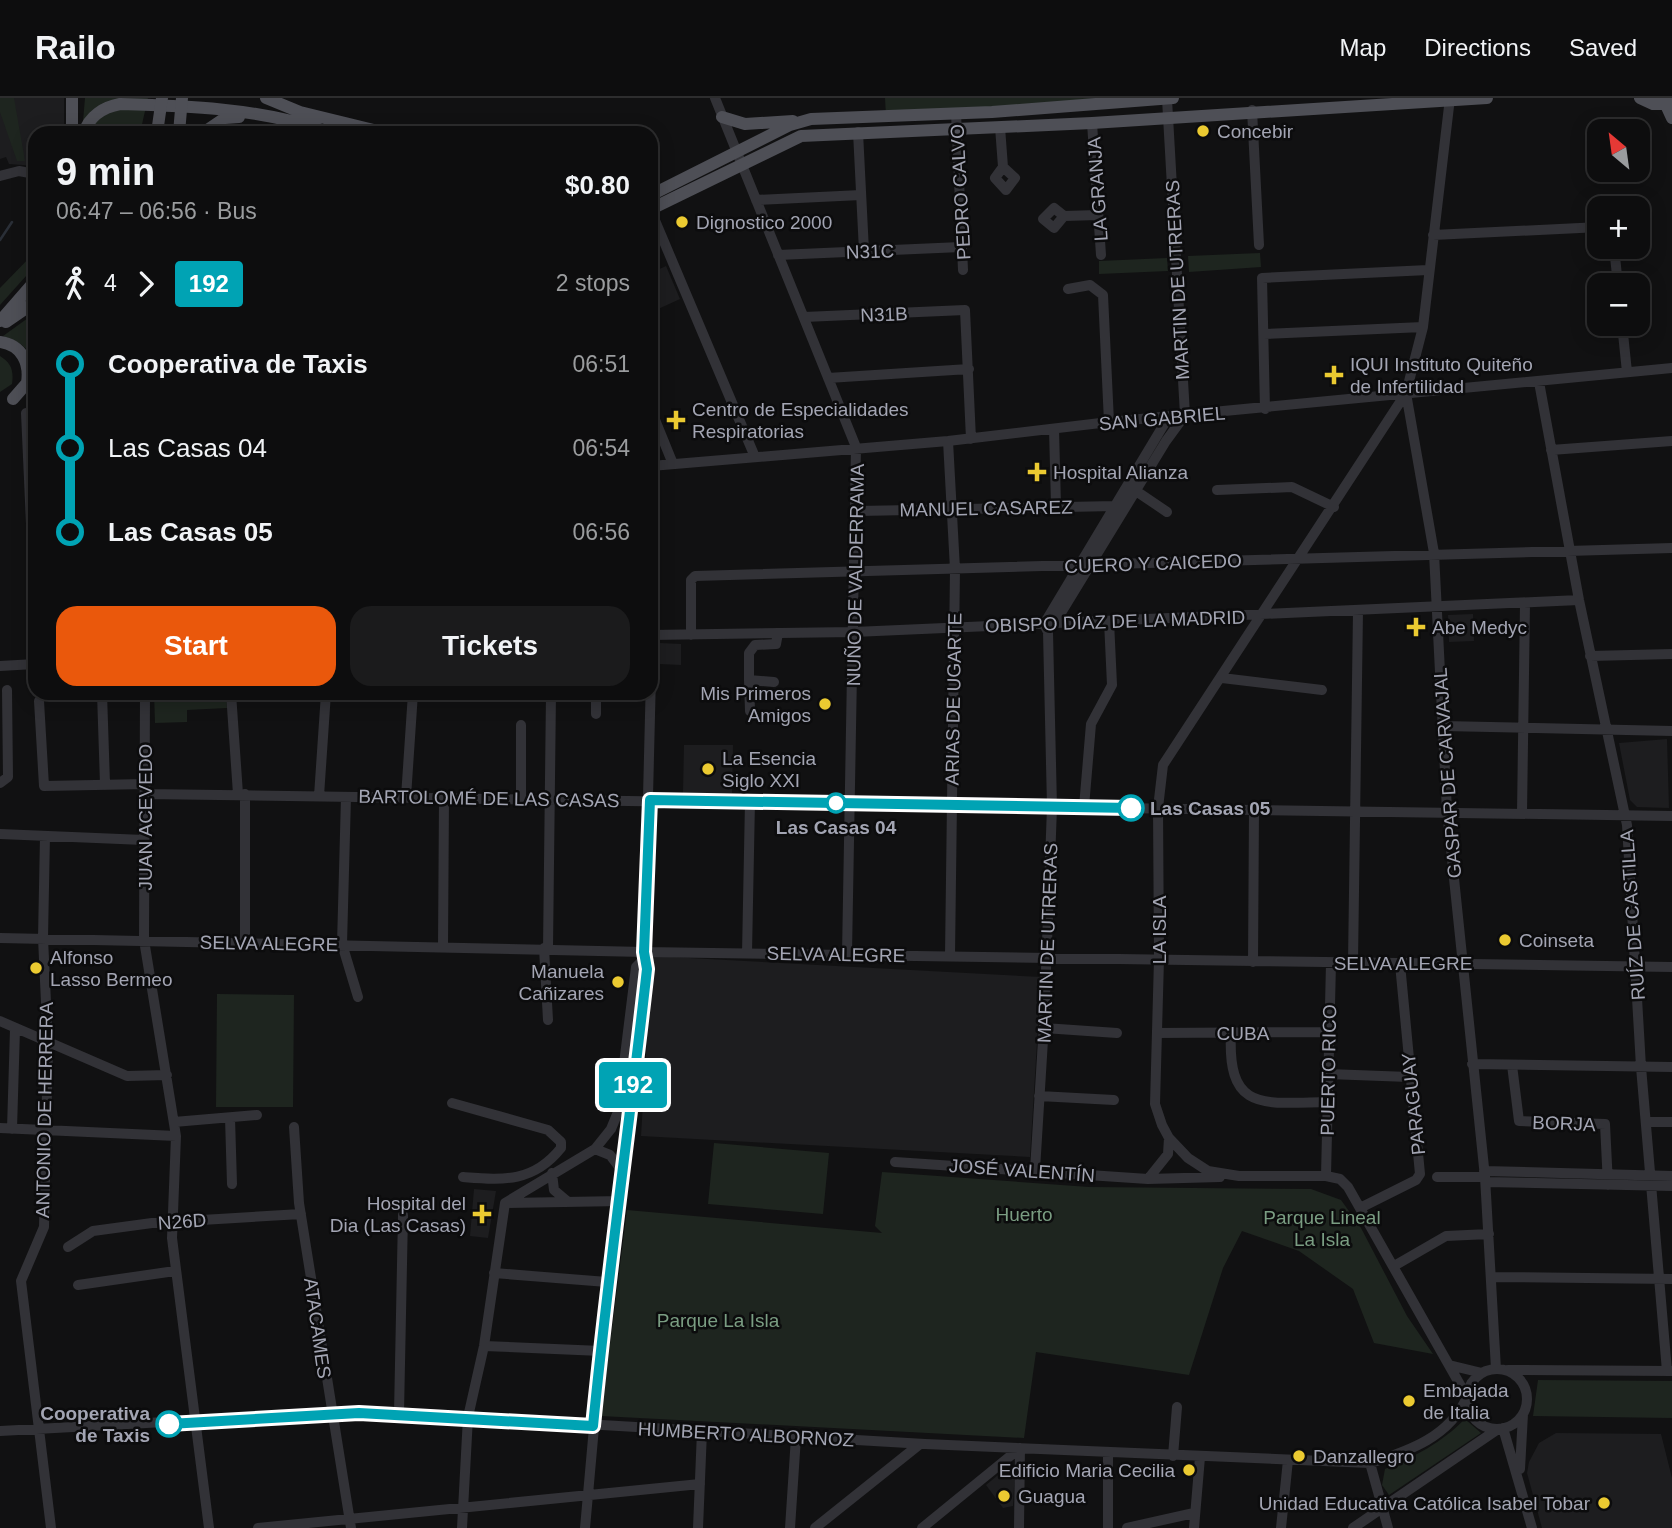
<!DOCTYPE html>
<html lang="en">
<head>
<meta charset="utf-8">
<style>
  :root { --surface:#0d0d0e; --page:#1b1b1c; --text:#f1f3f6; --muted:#9a9c9e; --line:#2d2d2e; --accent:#ea580c }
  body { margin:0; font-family:Arial,sans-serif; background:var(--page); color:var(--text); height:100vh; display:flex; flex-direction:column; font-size:26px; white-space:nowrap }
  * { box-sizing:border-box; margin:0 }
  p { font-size:23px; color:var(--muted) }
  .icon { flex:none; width:38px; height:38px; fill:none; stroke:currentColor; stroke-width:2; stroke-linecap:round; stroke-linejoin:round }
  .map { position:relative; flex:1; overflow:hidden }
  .details { position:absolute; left:28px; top:28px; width:630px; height:574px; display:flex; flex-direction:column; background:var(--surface); border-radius:21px; box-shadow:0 4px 18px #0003,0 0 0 2px var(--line) }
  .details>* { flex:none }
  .badge { padding:0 14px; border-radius:5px; font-size:24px; line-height:46px }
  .needle { width:46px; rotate:331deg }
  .controls { position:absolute; left:1587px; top:21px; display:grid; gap:14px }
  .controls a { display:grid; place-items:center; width:63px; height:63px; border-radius:14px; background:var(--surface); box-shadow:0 4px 18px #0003,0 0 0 2px var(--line); font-size:35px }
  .map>.badge { position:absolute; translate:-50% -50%; box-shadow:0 0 0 4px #fff }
  .legs { display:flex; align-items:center; gap:10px; height:77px; padding:0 28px; font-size:23px }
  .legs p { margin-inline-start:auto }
  .summary { display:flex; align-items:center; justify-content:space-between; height:119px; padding:0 28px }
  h1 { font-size:38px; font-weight:600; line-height:52px }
  .button { display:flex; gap:14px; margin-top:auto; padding:14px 28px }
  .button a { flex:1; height:80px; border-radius:21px; background:var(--accent); color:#fff; font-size:28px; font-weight:600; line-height:80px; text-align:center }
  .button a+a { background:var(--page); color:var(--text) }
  ul { padding:0 28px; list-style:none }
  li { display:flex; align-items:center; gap:24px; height:84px; font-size:26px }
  li i { display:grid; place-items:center; width:10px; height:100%; margin:0 9px; background:currentColor }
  li i::after { content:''; width:18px; height:18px; margin:-9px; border:5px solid; border-radius:50%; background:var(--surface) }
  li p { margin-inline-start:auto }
  li:first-child i { background:linear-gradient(#0000 50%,currentColor 0) }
  li:last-child i { background:linear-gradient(currentColor 50%,#0000 0) }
  header { display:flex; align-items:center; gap:42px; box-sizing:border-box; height:98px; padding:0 35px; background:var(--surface); border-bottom:2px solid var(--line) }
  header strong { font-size:33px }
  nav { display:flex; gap:38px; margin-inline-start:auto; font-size:24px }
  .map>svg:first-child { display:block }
  .built { fill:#1d1d1f }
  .green { fill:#1e251f }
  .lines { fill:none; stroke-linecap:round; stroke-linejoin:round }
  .stream { stroke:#2a2f37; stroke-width:2.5 }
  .minor { stroke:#323237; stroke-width:10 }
  .major { stroke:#4e4f56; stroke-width:12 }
  .major-bridge { stroke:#4e4f56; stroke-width:12 }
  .line-1-casing { stroke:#fff; stroke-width:16 }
  .line-1 { stroke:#00a3b4; stroke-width:10 }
  .poi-dot { fill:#ebca31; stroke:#0c0c0d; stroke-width:2.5 }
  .stop-1-dot { fill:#fff; stroke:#00a3b4; stroke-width:3.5 }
  .labels { text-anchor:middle; stroke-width:5; stroke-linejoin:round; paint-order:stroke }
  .poi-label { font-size:19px; fill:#a3a5b3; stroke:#0c0c0d; text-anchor:start }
  .street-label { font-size:19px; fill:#a3a5b3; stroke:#0c0c0d }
  .stop-label { font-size:19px; font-weight:bold; fill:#a3a5b3; stroke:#0c0c0d; text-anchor:start }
  .park-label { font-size:19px; fill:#7a9d82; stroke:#0c0c0d }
</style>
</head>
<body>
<header>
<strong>Railo</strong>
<nav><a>Map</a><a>Directions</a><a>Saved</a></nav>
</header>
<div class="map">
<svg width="1672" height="1430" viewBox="0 0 1672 1430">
  <rect width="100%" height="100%" fill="#111112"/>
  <path class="built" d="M0,0H64V35H35V68L9,66L6,59L0,61Z
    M666,168L680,201L656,212L651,200V175Z
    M1473,516L1474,543L1449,544L1448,517Z
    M660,545L681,546V567L659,566Z
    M1667,641L1669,710L1637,709L1630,702L1619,645Z
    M684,647H733L732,695H683Z
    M652,858L1041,879L1030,1059L641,1038Z
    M474,1091L496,1093L488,1140L470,1138Z
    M1556,1335L1661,1336L1672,1380V1430H1542L1527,1375L1529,1364L1539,1345Z
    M1009,1368L1015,1370L1013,1408L1003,1410L986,1387Z"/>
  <path class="green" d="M0,0H14L25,63H17L0,14Z
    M85,0H148L140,35H82Z
    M885,0H1143L886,18Z
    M35,154V168L0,207V190Z
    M1260,155L1261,169L1189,174L1188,158Z
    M1167,160L1168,173L1099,176V163Z
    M35,215V273L32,275C37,255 21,243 3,238Z
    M0,258C11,265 14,272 12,286L0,294Z
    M154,595H226L227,610L187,612V624L155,625Z
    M217,896L294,897L293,1009H216Z
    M714,1045L829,1055L823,1116L708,1106Z
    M882,1074L1089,1089L1311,1091L1341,1102L1361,1130L1407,1218L1433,1256L1374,1245L1353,1191L1299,1153L1242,1133L1223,1170L1189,1277L1036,1254L1024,1340L601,1318L627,1112L882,1135L875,1128Z
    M1538,1282L1672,1283V1320L1533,1318Z
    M1465,1321L1481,1335L1389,1397L1382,1387L1385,1371C1416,1358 1441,1345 1465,1321Z"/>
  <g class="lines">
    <path class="stream" d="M0,142L12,124"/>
    <path class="minor" d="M715,0L856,349L847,856
      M1450,0L1423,229L1406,295L1434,455L1447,713L1485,1079L1496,1271
      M1252,12L1259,147
      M956,15L963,172
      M1092,25L1101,157
      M1000,29L1003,69L995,80L1006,92L1015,80L1003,69
      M858,34L864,153
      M0,78L19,73L35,76
      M756,102L861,97
      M651,113L755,359
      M1064,118L1054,130L1043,121L1054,110L1064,118L1098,117
      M1433,137L1600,129
      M1614,149L1618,187
      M778,157L961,149
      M1068,191L1090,187L1103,197L1109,324
      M804,219L965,212L971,341
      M1622,226L1627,274
      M1264,236L1423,229
      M828,280L969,271
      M1539,284L1579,502L1627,727L1641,969L1667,1273
      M1265,311L1262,180L1428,172
      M651,312L673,366
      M26,315L35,514
      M1054,331L1056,407
      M948,343L955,471L950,858
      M1551,352L1672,343
      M651,368L948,343L1109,324L1672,270
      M1217,392L1292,389L1334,409
      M1136,393L1167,414
      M858,413L1115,408
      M1053,528L1166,343L1185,317L1167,1
      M651,537L854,534L1579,502
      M691,537V482L695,478L1672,450
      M1590,558L1672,556
      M0,568L35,566
      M1222,580L1322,592
      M749,582L750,613
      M774,584L749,582V555L755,547L776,546L778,535
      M102,595L105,686
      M145,595L144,842L176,1038L172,1140L209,1430
      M231,595L238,696
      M39,603L44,688L146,686
      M596,616V595
      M521,627V701
      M1443,628L1672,633
      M0,685L8,679L7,592
      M146,696L1672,718
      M319,698L326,595
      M346,699L342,846L358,899
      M406,699L413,595
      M1084,709L1091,626L1112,587L1109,523
      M1522,715L1525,506
      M0,736L144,742
      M45,738L43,840L48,947L44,1129L21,1183L51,1430
      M0,840L644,854L1672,869
      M245,845V696
      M443,848L444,700
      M544,850L548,922
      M548,851L551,595
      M747,855L750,703
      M1253,864L1254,711
      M1353,864L1358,513
      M0,923L127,978L167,977
      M1044,930L1117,935
      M1157,935L1329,934
      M1231,935C1227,1015 1264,1005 1328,1004
      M1472,966L1672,969
      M1512,967L1519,1023L1605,1026L1608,1087
      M1328,976L1409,979
      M1039,998L1114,1002
      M452,1005L548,1032L561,1044V1050C533,1085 503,1082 463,1079
      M230,1020L232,1086
      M174,1024L257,1017
      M1646,1024H1672
      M294,1029L299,1105L351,1430
      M0,1030L176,1038
      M12,1031L15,931
      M595,1051L610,1057L623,1074
      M895,1064L1148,1081L1220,1079
      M1035,1072L1044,926L1052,709L1048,534L1044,526L1169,318
      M1484,1073L1672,1078
      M552,1075L554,1092L567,1103
      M1326,1078L1331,865
      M1437,1079H1485
      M1148,1081L1168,1056L1169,1040
      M1486,1084L1672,1088
      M505,1105L595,1051L611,1031L618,1014L636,869L644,861
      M506,1105L621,1103
      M1360,1110L1416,1082L1420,1076L1400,866
      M68,1149L93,1133L152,1125L301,1116
      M1394,1168L1446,1138L1489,1136
      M494,1175L607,1184
      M1493,1179L1672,1181
      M78,1187L175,1173
      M484,1248L601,1253
      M1449,1267L1482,1275
      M1467 1301a30 30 0 1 1 60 0a30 30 0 1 1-60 0Z
      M1508,1272L1671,1273
      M399,1315L403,1117
      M1503,1330L1532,1430
      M0,1333L331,1315H399L925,1346L1370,1365C1410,1353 1450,1338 1467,1299L1348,1089L1340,1081L1326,1078H1239L1208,1073L1188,1060L1169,1040L1162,1027L1155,1006L1159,861L1158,710L1163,667L1406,295
      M1108,1355V1430
      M1173,1358L1177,1309
      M1370,1365L1388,1430
      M1520,1371L1523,1316
      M258,1430L700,1386
      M462,1430L468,1319L484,1248L505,1105
      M585,1430L607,1184L621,1103L647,871L644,860L652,537
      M698,1430L702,1333
      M790,1430L796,1339
      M815,1430L920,1346
      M922,1430L1020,1350
      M1019,1430L1020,1350
      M1127,1430L1194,1415
      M1194,1430L1200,1359
      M1281,1430L1288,1362
      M1353,1430L1498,1331"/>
    <path class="major" d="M72,0V35
      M266,0L300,14L386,35
      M1640,0L1653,6H1672
      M1666,7L1672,20
      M722,19L745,26L793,23
      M313,31L335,35
      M84,35C89,18 104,9 120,6C187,8 255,10 319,31
      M203,35L225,20L239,19
      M651,97L790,27L811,21L992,14L1173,0
      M651,111L801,38L1092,25L1487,0
      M0,223L35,183
      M6,224L35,204
      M0,244C22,247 30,265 27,285L13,301"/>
    <path class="major-bridge" d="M157,35L162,0
      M179,35L182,0"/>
  </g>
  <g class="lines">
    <defs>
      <path id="line-1" d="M169,1326L359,1315L593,1328C608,1175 630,1023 647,871L644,854L650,702L1131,710"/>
    </defs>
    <use href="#line-1" class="line-1-casing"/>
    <use href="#line-1" class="line-1"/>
  </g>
  <g class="poi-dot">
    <circle cx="1203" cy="33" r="7"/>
    <circle cx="682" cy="124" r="7"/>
    <path d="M1330.5 266.5h7v7h7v7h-7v7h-7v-7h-7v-7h7z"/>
    <path d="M672.5 311.5h7v7h7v7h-7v7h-7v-7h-7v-7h7z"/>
    <path d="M1033.5 363.5h7v7h7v7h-7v7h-7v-7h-7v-7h7z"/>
    <path d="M1412.5 518.5h7v7h7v7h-7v7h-7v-7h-7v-7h7z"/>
    <circle cx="825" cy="606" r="7"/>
    <circle cx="708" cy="671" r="7"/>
    <circle cx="1505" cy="842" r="7"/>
    <circle cx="36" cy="870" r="7"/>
    <circle cx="618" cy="884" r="7"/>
    <path d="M478.5 1105.5h7v7h7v7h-7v7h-7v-7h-7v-7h7z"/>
    <circle cx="1409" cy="1303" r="7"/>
    <circle cx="1299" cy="1358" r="7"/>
    <circle cx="1189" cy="1372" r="7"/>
    <circle cx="1004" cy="1398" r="7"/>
    <circle cx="1604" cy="1405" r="7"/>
  </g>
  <g class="stop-1-dot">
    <circle cx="836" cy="705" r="9"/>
    <circle cx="1131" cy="710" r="12"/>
    <circle cx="169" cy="1326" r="12"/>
  </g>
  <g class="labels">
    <g class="poi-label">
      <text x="1217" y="40">Concebir</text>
      <text x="696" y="131">Dignostico 2000</text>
      <text x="1350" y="273">IQUI Instituto Quiteño<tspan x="1350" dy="22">de Infertilidad</tspan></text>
      <text x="692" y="318">Centro de Especialidades<tspan x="692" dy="22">Respiratorias</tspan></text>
      <text x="1053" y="381">Hospital Alianza</text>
      <text x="1432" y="536">Abe Medyc</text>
      <text x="811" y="602" text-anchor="end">Mis Primeros<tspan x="811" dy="22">Amigos</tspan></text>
      <text x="722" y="667">La Esencia<tspan x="722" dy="22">Siglo XXI</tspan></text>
      <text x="1519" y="849">Coinseta</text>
      <text x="50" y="866">Alfonso<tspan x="50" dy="22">Lasso Bermeo</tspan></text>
      <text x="604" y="880" text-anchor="end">Manuela<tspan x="604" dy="22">Cañizares</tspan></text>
      <text x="466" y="1112" text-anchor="end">Hospital del<tspan x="466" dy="22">Dia (Las Casas)</tspan></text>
      <text x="1423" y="1299">Embajada<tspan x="1423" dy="22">de Italia</tspan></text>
      <text x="1313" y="1365">Danzallegro</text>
      <text x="1175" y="1379" text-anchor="end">Edificio Maria Cecilia</text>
      <text x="1018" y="1405">Guagua</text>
      <text x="1590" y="1412" text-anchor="end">Unidad Educativa Católica Isabel Tobar</text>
    </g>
    <g class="street-label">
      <text transform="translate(1097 91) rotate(-94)" y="7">LA GRANJA</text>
      <text transform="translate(960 94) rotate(-93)" y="7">PEDRO CALVO</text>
      <text transform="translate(870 153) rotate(-2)" y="7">N31C</text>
      <text transform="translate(1177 182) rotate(-93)" y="7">MARTIN DE UTRERAS</text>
      <text transform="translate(884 216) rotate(-2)" y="7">N31B</text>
      <text transform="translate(1162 320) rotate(-5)" y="7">SAN GABRIEL</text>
      <text transform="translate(986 410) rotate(-1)" y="7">MANUEL CASAREZ</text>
      <text transform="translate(1153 465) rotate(-2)" y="7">CUERO Y CAICEDO</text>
      <text transform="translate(855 477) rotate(-89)" y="7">NUÑO DE VALDERRAMA</text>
      <text transform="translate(1115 523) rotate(-2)" y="7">OBISPO DÍAZ DE LA MADRID</text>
      <text transform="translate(953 601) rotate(-89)" y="7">ARIAS DE UGARTE</text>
      <text transform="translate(1447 675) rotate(-94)" y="7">GASPAR DE CARVAJAL</text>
      <text transform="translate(489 700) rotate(1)" y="7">BARTOLOMÉ DE LAS CASAS</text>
      <text transform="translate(145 719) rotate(-90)" y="7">JUAN ACEVEDO</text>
      <text transform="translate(1632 817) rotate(-94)" y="7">RUÍZ DE CASTILLA</text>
      <text transform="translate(1159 832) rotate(-90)" y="7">LA ISLA</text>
      <text transform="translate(269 845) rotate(1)" y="7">SELVA ALEGRE</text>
      <text transform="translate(1047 845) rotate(-88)" y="7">MARTIN DE UTRERAS</text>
      <text transform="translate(836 856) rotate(1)" y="7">SELVA ALEGRE</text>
      <text x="1403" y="872">SELVA ALEGRE</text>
      <text x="1243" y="942">CUBA</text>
      <text transform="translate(1328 972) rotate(-89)" y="7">PUERTO RICO</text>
      <text transform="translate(1413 1006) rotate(-96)" y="7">PARAGUAY</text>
      <text transform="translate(44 1012) rotate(-89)" y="7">ANTONIO DE HERRERA</text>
      <text transform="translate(1564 1025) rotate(2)" y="7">BORJA</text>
      <text transform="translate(1022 1072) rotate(4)" y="7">JOSÉ VALENTÍN</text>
      <text transform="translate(182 1123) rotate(-4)" y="7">N26D</text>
      <text transform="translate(318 1230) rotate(82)" y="7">ATACAMES</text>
      <text transform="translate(746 1336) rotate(3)" y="7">HUMBERTO ALBORNOZ</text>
    </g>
    <g class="stop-label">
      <text x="1150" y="717">Las Casas 05</text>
      <text x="836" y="736" text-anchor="middle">Las Casas 04</text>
      <text x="150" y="1322" text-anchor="end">Cooperativa<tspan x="150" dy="22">de Taxis</tspan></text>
    </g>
    <g class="park-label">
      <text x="1024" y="1123">Huerto</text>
      <text x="1322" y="1126">Parque Lineal<tspan x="1322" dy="22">La Isla</tspan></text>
      <text x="718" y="1229">Parque La Isla</text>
    </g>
  </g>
</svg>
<div class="controls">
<a><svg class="needle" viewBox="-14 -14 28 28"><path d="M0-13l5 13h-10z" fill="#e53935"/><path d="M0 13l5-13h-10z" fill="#9a9c9e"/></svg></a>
<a>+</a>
<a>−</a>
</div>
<b class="badge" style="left:633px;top:987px;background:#00a3b4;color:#fff">192</b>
<section class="details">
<div class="summary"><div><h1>9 min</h1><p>06:47 – 06:56 · Bus</p></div><b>$0.80</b></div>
<div class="legs"><svg class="icon" aria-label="walk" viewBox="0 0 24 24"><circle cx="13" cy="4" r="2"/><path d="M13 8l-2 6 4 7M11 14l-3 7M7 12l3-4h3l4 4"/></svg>4<svg class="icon" aria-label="forward" viewBox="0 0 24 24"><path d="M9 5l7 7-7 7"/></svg><b class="badge" style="background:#00a3b4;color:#fff">192</b><p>2 stops</p></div>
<ul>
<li><i style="color:#00a3b4"></i><b>Cooperativa de Taxis</b><p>06:51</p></li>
<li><i style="color:#00a3b4"></i><span>Las Casas 04</span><p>06:54</p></li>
<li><i style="color:#00a3b4"></i><b>Las Casas 05</b><p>06:56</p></li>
</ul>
<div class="button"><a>Start</a><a>Tickets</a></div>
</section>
</div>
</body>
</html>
